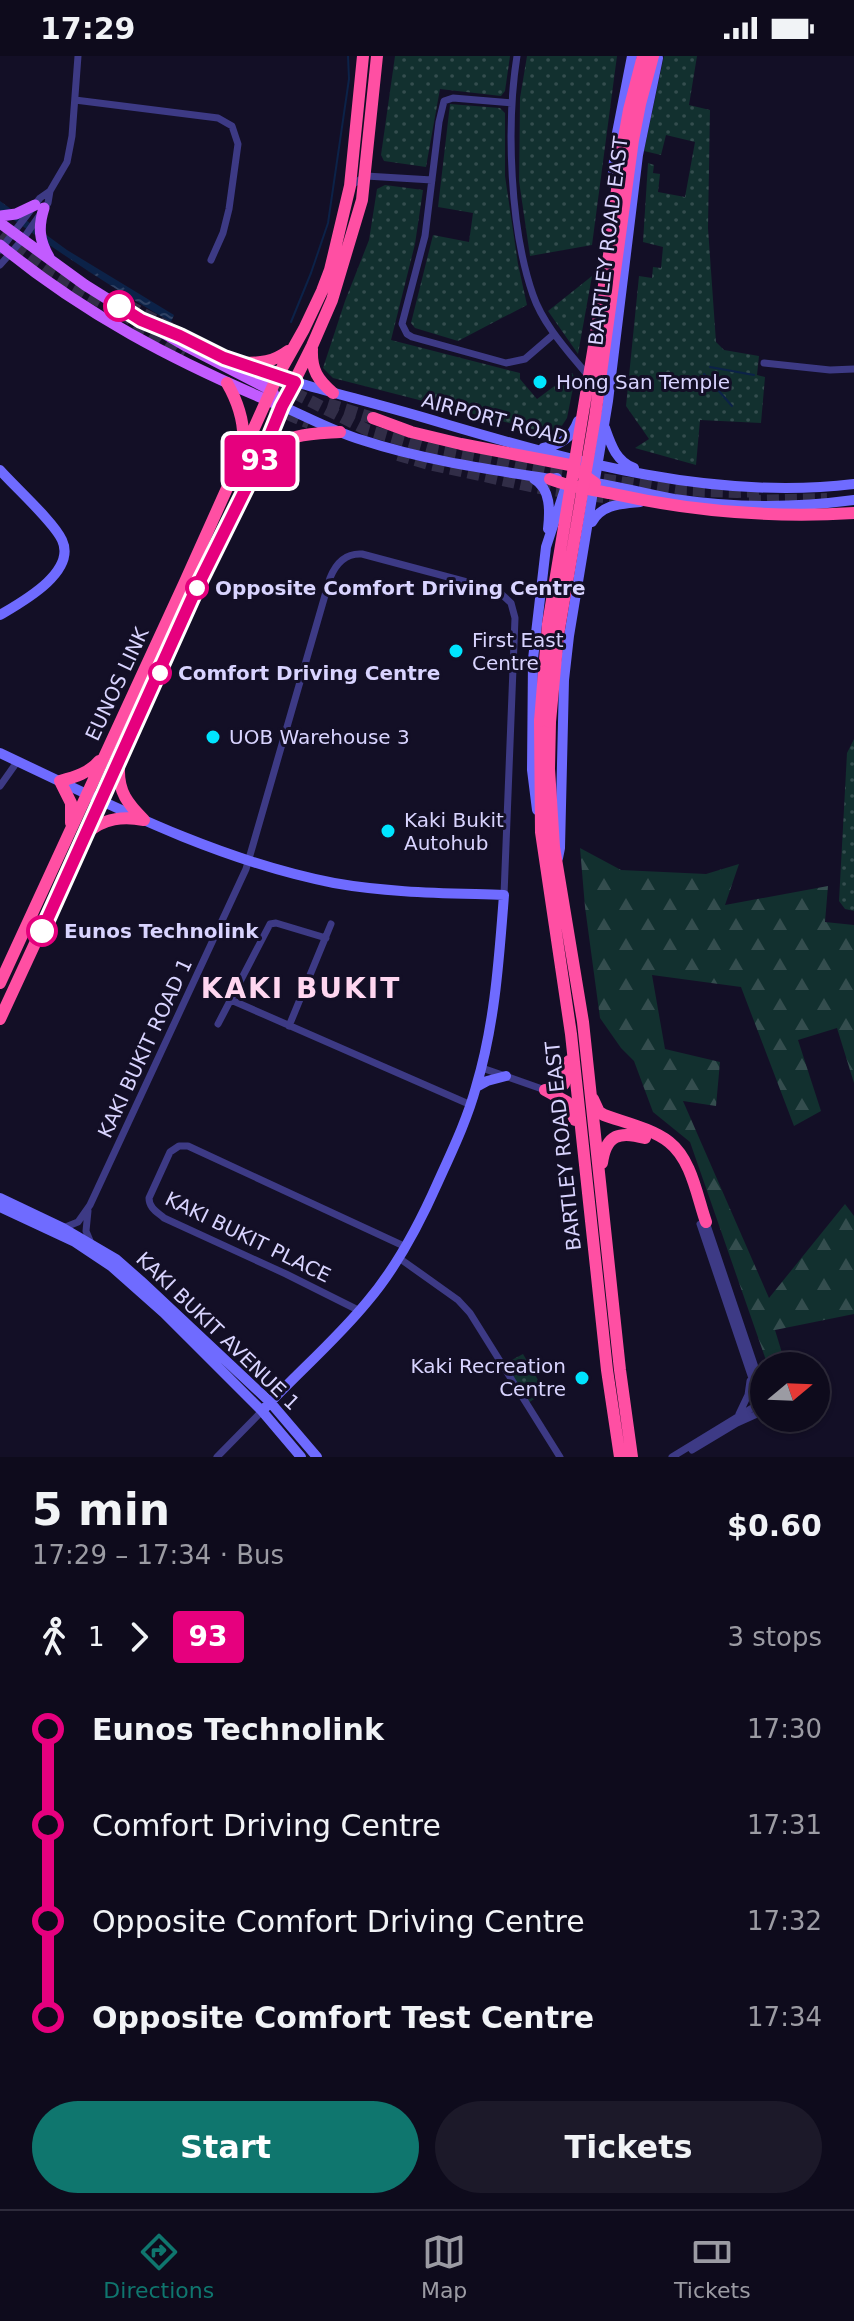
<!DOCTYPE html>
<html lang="en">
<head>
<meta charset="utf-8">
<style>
  :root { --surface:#0e0b1c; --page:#1c1929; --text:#f1f3f6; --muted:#9b9ba3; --line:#2e2b3b; --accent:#0f766e }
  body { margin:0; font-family:"DejaVu Sans",sans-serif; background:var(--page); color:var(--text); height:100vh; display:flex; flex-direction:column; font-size:30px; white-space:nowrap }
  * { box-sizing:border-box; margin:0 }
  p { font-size:26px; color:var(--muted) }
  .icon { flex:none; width:44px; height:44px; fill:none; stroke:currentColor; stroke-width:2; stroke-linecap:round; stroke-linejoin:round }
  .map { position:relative; height:1401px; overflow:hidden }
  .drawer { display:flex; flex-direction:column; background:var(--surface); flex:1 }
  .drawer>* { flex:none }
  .badge { padding:0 16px; border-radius:6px; font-size:28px; line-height:52px }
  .needle { width:52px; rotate:71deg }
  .buttons { position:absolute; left:750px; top:1296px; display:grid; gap:16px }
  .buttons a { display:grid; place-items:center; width:80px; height:80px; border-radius:50%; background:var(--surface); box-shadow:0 2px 6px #0004,0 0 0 2px var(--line); font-size:40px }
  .map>.badge { position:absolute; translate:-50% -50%; box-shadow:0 0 0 4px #fff }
  .legs { display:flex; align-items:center; gap:12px; height:88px; padding:0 32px; font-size:26px }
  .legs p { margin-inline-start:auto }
  .headline { display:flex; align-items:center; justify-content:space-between; height:136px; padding:0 32px }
  h1 { font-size:44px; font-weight:700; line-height:60px }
  .primary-button { display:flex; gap:16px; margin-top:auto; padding:16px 32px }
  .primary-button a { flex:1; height:92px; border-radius:48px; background:var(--accent); color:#fff; font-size:32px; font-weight:700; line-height:92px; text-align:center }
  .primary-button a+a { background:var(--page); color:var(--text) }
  ul { padding:0 32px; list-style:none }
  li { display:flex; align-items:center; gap:28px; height:96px; font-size:30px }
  li i { display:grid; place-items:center; width:12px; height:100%; margin:0 10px; background:currentColor }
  li i::after { content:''; width:20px; height:20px; margin:-10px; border:6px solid; border-radius:50%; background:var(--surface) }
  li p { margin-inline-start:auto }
  li:first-child i { background:linear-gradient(#0000 50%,currentColor 0) }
  li:last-child i { background:linear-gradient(currentColor 50%,#0000 0) }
  .status { display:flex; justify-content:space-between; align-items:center; height:56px; padding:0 40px; background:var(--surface); direction:ltr }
  .status svg { height:22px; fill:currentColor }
  .tab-bar { display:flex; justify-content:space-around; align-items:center; height:112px; border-top:2px solid var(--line); background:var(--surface); font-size:22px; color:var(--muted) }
  .tab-bar a { display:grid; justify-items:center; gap:4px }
  .tab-bar .selected { color:var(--accent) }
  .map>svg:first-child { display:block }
  .grass { fill:url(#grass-dots) }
  .forest { fill:url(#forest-firs) }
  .water { fill:url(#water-ripples) }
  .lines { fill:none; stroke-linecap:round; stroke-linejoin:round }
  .stream { stroke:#0c2248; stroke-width:2 }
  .highway-tunnel { stroke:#312d47; stroke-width:12; stroke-dasharray:12 6; stroke-linecap:butt }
  .street { stroke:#3d3a85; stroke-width:7 }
  .secondary { stroke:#6f6bff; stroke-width:10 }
  .primary { stroke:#c25bff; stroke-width:11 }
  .highway { stroke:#ff4fa3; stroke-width:12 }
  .highway-bridge { stroke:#ff4fa3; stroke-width:12 }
  .line-1-casing { stroke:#fff; stroke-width:18 }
  .line-1 { stroke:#e6007e; stroke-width:12 }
  .stop-1-dot { fill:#fff; stroke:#e6007e; stroke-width:4 }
  .poi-dot { fill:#00e5ff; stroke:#130f26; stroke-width:3 }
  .labels { text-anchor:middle; stroke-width:6; stroke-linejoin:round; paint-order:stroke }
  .street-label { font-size:20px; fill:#d9d4ff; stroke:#130f26 }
  .poi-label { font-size:20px; fill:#d9d4ff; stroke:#130f26; text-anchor:start }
  .stop-label { font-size:20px; font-weight:bold; fill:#d9d4ff; stroke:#130f26; text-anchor:start }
  .district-label { font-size:28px; font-weight:bold; letter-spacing:2px; fill:#ffd6f0; stroke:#130f26 }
</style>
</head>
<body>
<div class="status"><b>17:29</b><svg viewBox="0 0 49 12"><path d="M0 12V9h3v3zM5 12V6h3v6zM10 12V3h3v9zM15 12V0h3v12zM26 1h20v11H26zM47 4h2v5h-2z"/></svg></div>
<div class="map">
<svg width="854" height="1401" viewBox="0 0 854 1401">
  <defs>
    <pattern id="grass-dots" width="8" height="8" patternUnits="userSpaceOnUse" patternTransform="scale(2)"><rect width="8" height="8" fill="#12302f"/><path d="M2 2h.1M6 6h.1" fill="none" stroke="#344d4e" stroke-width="1.8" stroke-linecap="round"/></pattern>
    <pattern id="forest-firs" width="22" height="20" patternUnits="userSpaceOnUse" patternTransform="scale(2)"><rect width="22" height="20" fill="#12302f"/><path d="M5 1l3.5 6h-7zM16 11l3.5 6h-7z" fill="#344d4e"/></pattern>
    <pattern id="water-ripples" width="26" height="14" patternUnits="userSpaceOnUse" patternTransform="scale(2)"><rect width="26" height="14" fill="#0c2248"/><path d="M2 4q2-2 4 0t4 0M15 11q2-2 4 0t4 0" fill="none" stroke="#2f4163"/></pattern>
  </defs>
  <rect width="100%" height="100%" fill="#130f26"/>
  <path class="grass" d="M395,0H510L505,35L501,40L440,33L426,111L384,105L381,99Z
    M527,0H617L592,189L530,200L519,125L520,42Z
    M664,0H697L689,49L710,54L708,172L716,286L724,294L759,300L757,319L765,321L761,367L700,364L696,409L635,392L649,383L626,350L639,220L652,222L653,211L661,212L663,191L643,186L648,107L654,109L653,117L660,118L658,136L685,141L695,86L666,79L661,99L644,95Z
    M450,48L500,52L505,57V120L518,208L527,249L458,285L415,272L411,267L433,179L469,186L473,157L438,151Z
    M385,129L423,134L415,188L391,284L520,317V323L537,343L572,317L575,322L567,362L561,371L548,377L333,322L323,312L345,245L369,184L377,133Z
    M592,220L578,298L548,255Z
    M854,683V855L845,853L839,845L847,697Z
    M523,1298L545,1336L528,1347L504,1308Z"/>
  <path class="forest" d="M580,792L621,814L706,818L739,808L725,849L828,830L825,866L854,869V1027L837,972L798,984L821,1055L794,1070L741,931L652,919L665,993L720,1006L716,1050L683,1045L769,1242L845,1148L854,1160V1258L775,1274L786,1310H768L690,1086L653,1056L634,1005L621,992L600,962L585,851Z"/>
  <path class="water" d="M0,145L67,194L174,259L171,266C112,232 55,194 0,154Z"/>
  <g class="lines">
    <path class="stream" d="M291,266L311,217L328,167L349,23L348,0
      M710,311L754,319
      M704,318L732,350"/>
    <path class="highway-tunnel" d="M0,180L51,218L129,262L182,301
      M112,241L226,302
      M246,312L367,374L430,392L545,415L676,434L737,436L763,435
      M328,348L373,362
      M271,351L309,367
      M398,399L429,408L544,433L619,443
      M749,445L827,443"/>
    <path class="street" d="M517,0C506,69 510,173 533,239C543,268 566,293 585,316
      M75,44L218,62L232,70L238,88L229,153L223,177L211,204
      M512,47L453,42L444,45L439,66L425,180L402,268L407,278L412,281L506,307L525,303L554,278
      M350,130L366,120L432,124
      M0,194L40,142L50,135
      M0,209L23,183L48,147L50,135L67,106L72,80L78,0
      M764,307L830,314L854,313
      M0,730L17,706
      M231,944L471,1049
      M218,968L270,868L276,867L326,882
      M289,970L331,868
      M482,1012L545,1034
      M88,1155L86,1175L91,1187
      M706,1166L764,1338
      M700,1168L763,1355
      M63,1172L78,1166L90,1149L246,813L330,522C336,507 346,497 362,498L497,534L511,547L515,562L504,839
      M399,1202L458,1244L470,1257L560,1401
      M360,1255L286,1218L164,1162C157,1156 149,1152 149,1142L170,1096L179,1090H188L406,1191
      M739,1358L748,1339L750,1325
      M692,1394L737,1367L764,1355
      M217,1401L262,1355
      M672,1401L762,1346"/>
    <path class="secondary" d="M612,127L616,82L632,0
      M295,326C344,340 393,352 442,367C574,406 715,445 854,428
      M282,350C309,362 335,376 362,384C423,404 487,413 550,423L557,422
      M605,372C611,389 616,405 634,412
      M543,392C560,389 572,382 578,365
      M0,414C15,431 54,466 62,484C77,516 22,546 0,559
      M534,423C551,433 550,455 548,473
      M589,426C618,430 646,438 674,443C733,452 795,452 854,444
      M592,466C602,448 621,448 640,446
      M0,697C108,748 216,804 334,827C390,837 448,837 504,839C499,903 495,968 476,1031C467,1064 452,1095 438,1126C419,1169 397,1211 367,1246C335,1285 296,1318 262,1355
      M537,754L532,714L533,603L546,491L567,427
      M558,802L560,792L564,624L569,580L608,345L638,99L658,2
      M476,1031L487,1025L506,1020
      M0,1142L63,1172L116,1203L141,1225L270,1346L317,1401
      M0,1151L75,1186L111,1210L164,1257L262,1355L301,1401"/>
    <path class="primary" d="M44,152C38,171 39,184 49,201
      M0,160L16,158L35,149
      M0,167L85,229L141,264L184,289L271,334L282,350
      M0,189C84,258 174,305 274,347
      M218,299L295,326"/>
    <path class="highway" d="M312,293C311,314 318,324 333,337
      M242,307C261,307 273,306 288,295
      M227,327C238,346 245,368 243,390
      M373,362L411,376L461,388L570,409L595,427
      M266,398C288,377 311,378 340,376
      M550,423C569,431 589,433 609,437C689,455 773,462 854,457
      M540,665L541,776L571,978L607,1314L620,1401
      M550,666L549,713L554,791L583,966L620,1314L632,1401
      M119,712C118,736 128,748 144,764
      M71,767V747L60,725C75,721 89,717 99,705
      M87,777C104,762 123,760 144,764
      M0,927L184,528L277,321L304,273L322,235L330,214L350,130L363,0
      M0,963L150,639L197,531L260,404L282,350L312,290L332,244L362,144L377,0
      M545,1034L557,1033L564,1028L569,1005
      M545,1034L567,1046L575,1064
      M593,1043L599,1056L604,1059C623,1066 653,1073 669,1086C692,1104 697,1141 706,1166
      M602,1107C606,1078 620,1075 645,1082"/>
    <path class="highway-bridge" d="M540,665L548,568L609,199L622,93L629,54L643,0
      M550,666L558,579L595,361L633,84L640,48L653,0"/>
  </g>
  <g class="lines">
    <defs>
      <path id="line-1" d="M42,875L197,531L260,404L282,350L295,326L224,302L180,280L141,264L119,250"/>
    </defs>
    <use href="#line-1" class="line-1-casing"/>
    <use href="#line-1" class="line-1"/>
  </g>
  <g class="stop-1-dot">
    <circle cx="119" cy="250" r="14"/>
    <circle cx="197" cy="532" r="10"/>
    <circle cx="160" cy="617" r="10"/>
    <circle cx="42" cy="875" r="14"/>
  </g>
  <g class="poi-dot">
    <circle cx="540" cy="326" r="8"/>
    <circle cx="456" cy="595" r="8"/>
    <circle cx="213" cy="681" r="8"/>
    <circle cx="388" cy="775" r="8"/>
    <circle cx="582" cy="1322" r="8"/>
  </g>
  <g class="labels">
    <g class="street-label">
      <text transform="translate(608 185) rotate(-83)" y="7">BARTLEY ROAD EAST</text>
      <text transform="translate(495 363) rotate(15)" y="7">AIRPORT ROAD</text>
      <text transform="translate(117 628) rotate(-65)" y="7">EUNOS LINK</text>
      <text transform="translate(145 992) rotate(-65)" y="7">KAKI BUKIT ROAD 1</text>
      <text transform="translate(563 1090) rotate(-96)" y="7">BARTLEY ROAD EAST</text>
      <text transform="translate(248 1181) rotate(26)" y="7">KAKI BUKIT PLACE</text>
      <text transform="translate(218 1275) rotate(44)" y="7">KAKI BUKIT AVENUE 1</text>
    </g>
    <g class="poi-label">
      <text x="556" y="333">Hong San Temple</text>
      <text x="472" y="591">First East<tspan x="472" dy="23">Centre</tspan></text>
      <text x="229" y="688">UOB Warehouse 3</text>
      <text x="404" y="771">Kaki Bukit<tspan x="404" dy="23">Autohub</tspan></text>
      <text x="566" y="1317" text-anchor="end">Kaki Recreation<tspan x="566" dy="23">Centre</tspan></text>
    </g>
    <g class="stop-label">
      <text x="215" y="539">Opposite Comfort Driving Centre</text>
      <text x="178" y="624">Comfort Driving Centre</text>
      <text x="64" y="882">Eunos Technolink</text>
    </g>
    <g class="district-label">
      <text x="301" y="942">KAKI BUKIT</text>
    </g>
  </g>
</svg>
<div class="buttons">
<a><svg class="needle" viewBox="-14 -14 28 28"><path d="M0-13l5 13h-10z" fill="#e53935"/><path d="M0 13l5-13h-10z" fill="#9b9ba3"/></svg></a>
</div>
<b class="badge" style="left:260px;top:405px;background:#e6007e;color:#fff">93</b>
</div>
<section class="drawer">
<div class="headline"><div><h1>5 min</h1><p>17:29 – 17:34 · Bus</p></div><b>$0.60</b></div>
<div class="legs"><svg class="icon" aria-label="walk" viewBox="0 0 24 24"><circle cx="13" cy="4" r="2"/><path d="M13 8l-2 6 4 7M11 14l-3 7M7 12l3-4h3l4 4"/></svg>1<svg class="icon" aria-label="forward" viewBox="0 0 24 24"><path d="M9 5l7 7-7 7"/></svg><b class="badge" style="background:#e6007e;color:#fff">93</b><p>3 stops</p></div>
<ul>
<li><i style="color:#e6007e"></i><b>Eunos Technolink</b><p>17:30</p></li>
<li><i style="color:#e6007e"></i><span>Comfort Driving Centre</span><p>17:31</p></li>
<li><i style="color:#e6007e"></i><span>Opposite Comfort Driving Centre</span><p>17:32</p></li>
<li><i style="color:#e6007e"></i><b>Opposite Comfort Test Centre</b><p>17:34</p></li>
</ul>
<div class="primary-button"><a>Start</a><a>Tickets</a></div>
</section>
<nav class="tab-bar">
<a class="selected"><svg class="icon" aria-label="directions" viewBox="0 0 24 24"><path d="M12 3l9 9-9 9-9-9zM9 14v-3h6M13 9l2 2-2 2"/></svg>Directions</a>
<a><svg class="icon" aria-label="map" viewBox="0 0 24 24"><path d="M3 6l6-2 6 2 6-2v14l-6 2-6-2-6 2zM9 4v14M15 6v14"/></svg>Map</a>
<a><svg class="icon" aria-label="tickets" viewBox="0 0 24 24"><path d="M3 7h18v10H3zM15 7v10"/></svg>Tickets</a>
</nav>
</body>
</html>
